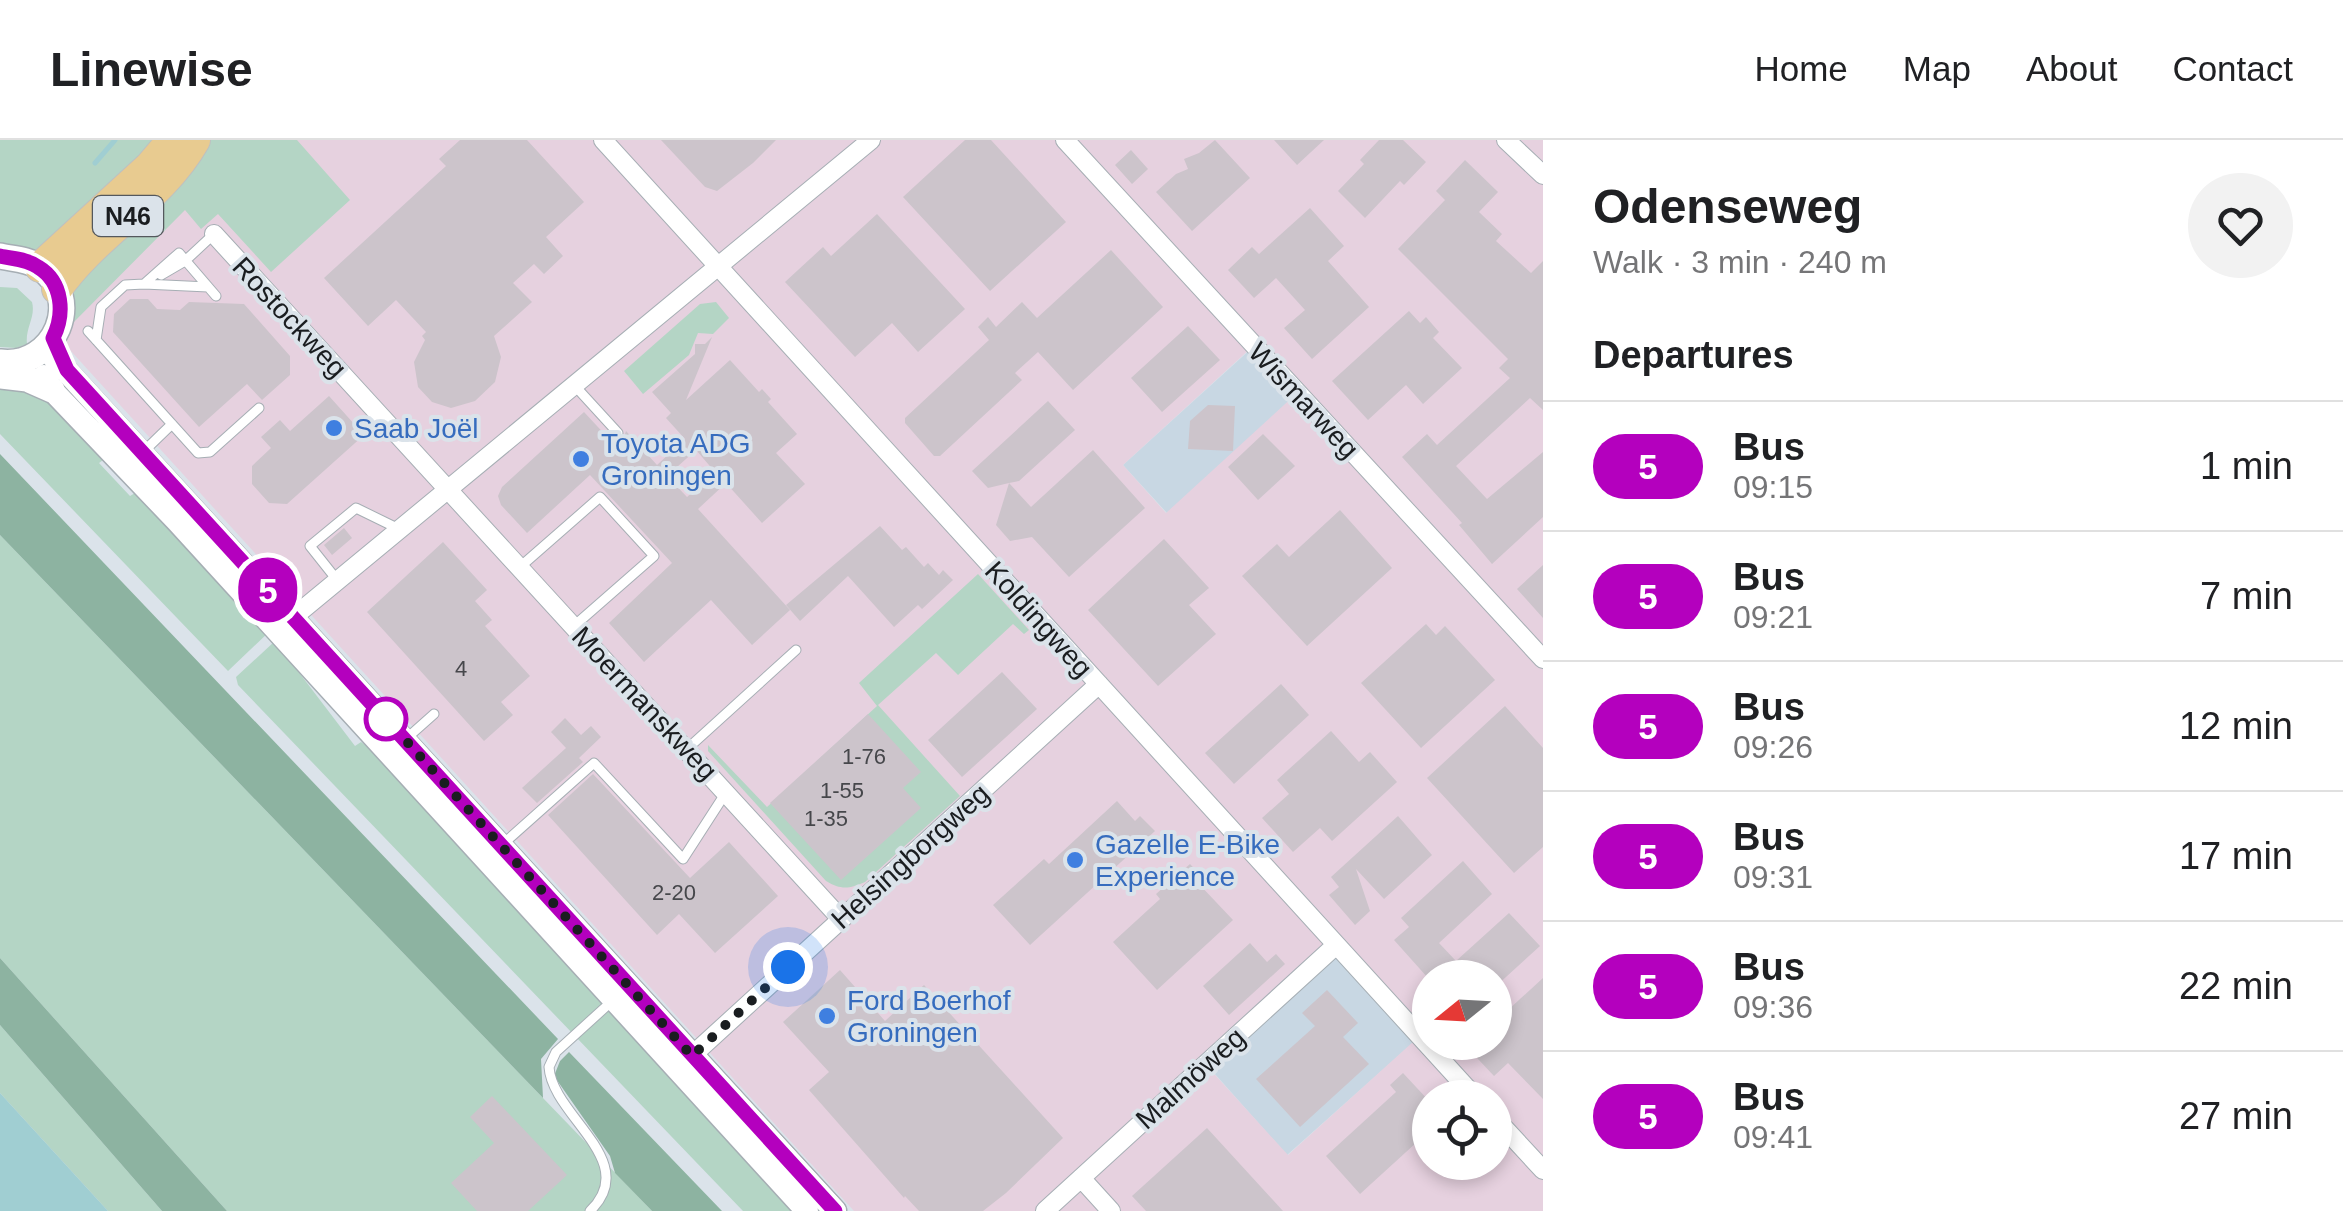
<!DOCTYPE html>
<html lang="en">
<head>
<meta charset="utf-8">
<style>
  :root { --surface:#fff; --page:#f2f2f2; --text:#202124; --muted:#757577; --line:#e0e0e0 }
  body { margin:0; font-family:Arial,sans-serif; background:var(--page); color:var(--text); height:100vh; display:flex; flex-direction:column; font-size:38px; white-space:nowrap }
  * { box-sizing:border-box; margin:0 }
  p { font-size:32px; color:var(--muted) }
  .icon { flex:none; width:55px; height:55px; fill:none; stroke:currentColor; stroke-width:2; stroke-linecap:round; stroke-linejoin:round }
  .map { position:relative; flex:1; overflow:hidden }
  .panel { display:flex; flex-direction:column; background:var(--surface); width:800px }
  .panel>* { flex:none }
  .badge { padding:0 20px; border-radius:32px; font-size:35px; line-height:65px }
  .needle { width:65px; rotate:252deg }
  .tools { position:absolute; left:1412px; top:820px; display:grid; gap:20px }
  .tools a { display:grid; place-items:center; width:100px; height:100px; border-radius:50%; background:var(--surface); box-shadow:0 5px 15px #0003; font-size:50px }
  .you { position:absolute; width:50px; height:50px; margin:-25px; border:8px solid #fff; border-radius:50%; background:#1a73e8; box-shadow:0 0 0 15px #1a73e833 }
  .map>.badge { position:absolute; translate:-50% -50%; box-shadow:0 0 0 5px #fff }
  h2 { padding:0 50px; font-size:38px; line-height:90px }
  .round { display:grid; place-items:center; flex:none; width:105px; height:105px; border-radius:52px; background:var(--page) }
  .headline { display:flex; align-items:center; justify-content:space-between; height:170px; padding:0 50px }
  h1 { font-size:48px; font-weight:600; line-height:75px }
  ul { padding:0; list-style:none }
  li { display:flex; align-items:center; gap:30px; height:130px; padding:0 50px; border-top:2px solid var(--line) }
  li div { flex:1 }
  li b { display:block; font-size:38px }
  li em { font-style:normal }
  li .badge { min-width:110px; font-weight:700; text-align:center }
  header { display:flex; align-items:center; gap:60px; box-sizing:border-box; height:140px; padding:0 50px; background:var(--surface); border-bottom:2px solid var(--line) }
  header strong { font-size:48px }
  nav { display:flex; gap:55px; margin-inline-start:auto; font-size:35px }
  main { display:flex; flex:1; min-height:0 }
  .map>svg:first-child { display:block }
  .built { fill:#c8d7e3 }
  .industrial { fill:#e6d1df; fill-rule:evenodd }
  .green { fill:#b4d5c5 }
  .forest { fill:#8db3a1 }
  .water { fill:#a0ced2 }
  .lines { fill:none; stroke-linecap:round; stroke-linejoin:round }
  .stream { stroke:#a0ced2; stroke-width:5 }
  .building { fill:#ccc4cb; fill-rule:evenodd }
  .service-casing { stroke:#a6aeb4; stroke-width:11 }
  .minor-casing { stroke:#a6aeb4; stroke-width:20 }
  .tertiary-casing { stroke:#a6aeb4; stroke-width:25 }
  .secondary-casing { stroke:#a6aeb4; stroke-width:28 }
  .trunk-casing { stroke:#bfc0c1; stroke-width:32 }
  .service { stroke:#fff; stroke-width:9 }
  .minor { stroke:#fff; stroke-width:18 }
  .tertiary { stroke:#fff; stroke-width:22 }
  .secondary { stroke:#fff; stroke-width:25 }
  .trunk { stroke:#e8cb90; stroke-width:30 }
  .line-casing { stroke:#fff; stroke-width:22 }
  .line { stroke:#b400be; stroke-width:15 }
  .walk { stroke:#1a1d20; stroke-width:10; stroke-dasharray:0 18 }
  .shop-dot { fill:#3f7fe0; stroke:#dbe3ea; stroke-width:4 }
  .stop-dot { fill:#fff; stroke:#b400be; stroke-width:5 }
  .labels { text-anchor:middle; stroke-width:8; stroke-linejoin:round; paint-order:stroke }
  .number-label { font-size:22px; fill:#46474b }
  .shield { fill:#dbe3ea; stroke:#54585d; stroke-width:2.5 }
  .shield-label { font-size:25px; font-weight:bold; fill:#1a1d20 }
  .street-label { font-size:28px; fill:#1a1d20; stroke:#dbe3ea }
  .shop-label { font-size:28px; fill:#366cbe; stroke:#dbe3ea; text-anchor:start }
</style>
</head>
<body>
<header>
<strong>Linewise</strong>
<nav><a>Home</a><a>Map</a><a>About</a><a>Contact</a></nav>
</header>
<main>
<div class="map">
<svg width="1543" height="1071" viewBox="0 0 1543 1071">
  <rect width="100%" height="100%" fill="#dbe3ea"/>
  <path class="built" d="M1253,207L1297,254L1167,373L1123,325Z
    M1334,812L1415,901L1287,1015L1207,925Z"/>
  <path class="industrial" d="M214,0H1543V1071H854L59,198ZM1252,207L1296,254L1166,373L1123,325ZM1334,812L1414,901L1288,1015L1207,926ZM1430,838H1495V902H1430ZM1430,958H1495V1022H1430Z"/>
  <path class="green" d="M0,0H162L35,112L0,109Z
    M205,0H297L350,60L271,132L218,74L201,89L185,70L65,191L70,146Z
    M0,147L17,148L32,162C36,177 25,188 27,204L16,208L0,207Z
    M716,162L729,178L713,194L698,193L689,215L643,254L624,231L700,164Z
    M0,242L40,253L103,320L99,323L130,356L135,353L269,492L228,531L0,294Z
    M0,395L652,1071H227L0,818Z
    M978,434L1029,490L1024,494L1013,484L958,535L936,513L878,565L960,656L865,742C849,749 841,750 826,741L708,611V605L767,667L877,566L859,543Z
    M275,501L355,606L361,602L386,621L801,1071H743L238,545L236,537Z
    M0,885L162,1071H108L0,953Z"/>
  <path class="forest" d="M0,314L558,899L541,919L543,958L0,395Z
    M0,818L227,1071H162L0,885Z
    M569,912L722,1071H652L615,1033L610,1016L554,936L560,921Z"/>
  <path class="water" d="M0,953L108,1071H0Z"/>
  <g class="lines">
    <path class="stream" d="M95,23L115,0"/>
  </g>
  <path class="building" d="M460,0H527L584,62L546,97L563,116L544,134L534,124L513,143L532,162L494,196L501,217L495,242L475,261L451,268L432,262L418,247L414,222L425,200L422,196L426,192L396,160L368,186L324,138L446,26L439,19Z
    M661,0H776L753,23L717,51L705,47Z
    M965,0H991L1066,82L990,151L903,57Z
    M1215,0L1250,38L1192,91L1156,52L1176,34L1188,29L1184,19L1199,13Z
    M1274,0H1324L1297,25Z
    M1379,0H1403L1426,22L1404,45L1400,41L1365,78L1338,51L1364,24L1360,20Z
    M1131,10L1148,29L1132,44L1115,25Z
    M1465,20L1498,52L1479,72L1502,94L1496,101L1531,133L1543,121V270L1530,258L1456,326L1487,359L1543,312V377L1492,424L1459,385L1462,383L1402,317L1427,294L1437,305L1510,238L1499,228L1508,219L1398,109L1445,60L1436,51Z
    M1310,68L1344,106L1328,121L1369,167L1312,219L1284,188L1305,170L1276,138L1254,158L1228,130L1252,107L1259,114Z
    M877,74L965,169L918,212L892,183L855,217L785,142L823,107L831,116Z
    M1111,110L1163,167L1073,250L1038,212L1015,233L1022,240L940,316H934L905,283V278L989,200L978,187L988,177L996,187L1022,162L1037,178Z
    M130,159H148L157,169L180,170L189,162L244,164L290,216V235L262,260L247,244L199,287L113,192L114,174Z
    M1409,171L1420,183L1426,177L1439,192L1433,198L1462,228L1423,264L1406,245L1368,280L1332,241Z
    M1188,186L1220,220L1162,272L1131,238Z
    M712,197L686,260L730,220L759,252L762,249L771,259L768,262L797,294L776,313L805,344L762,383L726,343L698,369L790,470L752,505L711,460L644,522L609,483L672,423L590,335L527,393L501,365L498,356L502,347L584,272L610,300H623L626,291L657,325L685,299L666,278L671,273L652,252L695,214V204H705ZM696,310L715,332L687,357L667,336Z
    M329,256L364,295L287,364L269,363L252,344V326L271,308L261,297L280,280L290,291Z
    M1048,261L1075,290L1019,341L1009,343L1031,367L1093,310L1145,368L1069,437L1032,397L1010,401L996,385L1009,343L988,348L972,331Z
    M1208,265L1235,266L1233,311L1188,309L1190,281Z
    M1263,294L1295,326L1258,360L1228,327Z
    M1340,370L1392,428L1307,506L1242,436L1277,404L1289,417Z
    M880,386L902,410L906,407L924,427L928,423L939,435L943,430L953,440L922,469L918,465L894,487L848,436L800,481L786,465Z
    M344,388L352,398L332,415L324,405Z
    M1164,399L1209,448L1189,465L1216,494L1158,546L1088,470Z
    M443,402L487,450L475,461L492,480L485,486L530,536L501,562L513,575L484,601L367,472Z
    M1543,425V478L1517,449Z
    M1426,484L1436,495L1445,486L1495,540L1421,608L1361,543Z
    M1002,532L1037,569L962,637L928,600Z
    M1281,544L1309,575L1234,644L1205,613Z
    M1505,566L1543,608V707L1514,733L1427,638Z
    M868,574L921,632L903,648L921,668L841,740L770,663Z
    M565,578L581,595L591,586L601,597L579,618L583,622L537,663L522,648L566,608L551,592Z
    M1331,591L1359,622L1370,612L1397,642L1332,701L1320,688L1293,712L1262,678L1289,654L1277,640Z
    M593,634L690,738L729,702L778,756L715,813L679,774L657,795L548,675Z
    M1117,661L1135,681L1140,676L1155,691L1030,805L993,765L1044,719L1049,724Z
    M1398,676L1432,715L1384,759L1356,729L1370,771L1355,785L1329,755L1339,747L1331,737Z
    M1463,721L1492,754L1439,803L1456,821L1509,773L1540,806L1495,847V838H1428L1394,800L1409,787L1401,778Z
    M1190,724L1203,738L1198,743L1233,780L1157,850L1113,802L1160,759L1156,754Z
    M1250,803L1267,822L1276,814L1285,824L1229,875L1203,846Z
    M840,830L885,881L924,845L1063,998L1006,1053L983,1071H919L905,1056L904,1058L809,950L829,932L783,882Z
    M1543,838V959L1508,923L1494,936L1462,902H1495V882Z
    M1327,850L1358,883L1343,897L1369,924L1300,987L1256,939L1315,886L1302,873Z
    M1403,933L1430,962L1415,977L1428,992L1360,1054L1326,1016L1396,952L1390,945Z
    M492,956L567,1035L528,1071H477L451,1043L494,1003L470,977Z
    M1207,988L1283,1071H1146L1132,1056Z"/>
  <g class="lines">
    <defs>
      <path id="service" d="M161,135L185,121L214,94
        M144,144L208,147
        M88,191L198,313L210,312L259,268
        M96,200L101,167L125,145L144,144L179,113L216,156
        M575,246L618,293
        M141,314L172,284
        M520,427L600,357L654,416L574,486
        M337,440L310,406L356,368L399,389
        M407,598L434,574
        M687,609L796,510
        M503,704L594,623L683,719L725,654
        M590,1071C642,1021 552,976 549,927L556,912L611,862"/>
      <path id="minor" d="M603,0L1476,958
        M1065,0L1543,519
        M1506,0L1543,35
        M214,94L841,779
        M285,484L871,0
        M686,921L1099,544
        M1495,978L1543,1030
        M1081,1038L1111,1071
        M1045,1071L1335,806"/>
      <path id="tertiary" d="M45,208L835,1071
        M44,236L52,250L177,381L807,1071"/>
      <path id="secondary" d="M0,116C13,119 27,119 38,126C86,157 55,229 0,222
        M0,236L27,239L52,250"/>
      <path id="trunk" d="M40,127L150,26L172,0
        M57,149C96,93 161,60 195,0"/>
    </defs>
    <use href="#service" class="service-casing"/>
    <use href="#minor" class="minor-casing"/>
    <use href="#tertiary" class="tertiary-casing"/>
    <use href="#secondary" class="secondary-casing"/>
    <use href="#trunk" class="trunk-casing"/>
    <use href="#service" class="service"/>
    <use href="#minor" class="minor"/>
    <use href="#tertiary" class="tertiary"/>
    <use href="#secondary" class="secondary"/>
    <use href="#trunk" class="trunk"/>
  </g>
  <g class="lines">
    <defs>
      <path id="line" d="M0,116C13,119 27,119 38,127C63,142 65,174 53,198L67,230L835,1071"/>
    </defs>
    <use href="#line" class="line-casing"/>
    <use href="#line" class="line"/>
    <path class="walk" d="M386,579L379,571L692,916L788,827"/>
  </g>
  <g class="shop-dot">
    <circle cx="334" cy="288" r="10"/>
    <circle cx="581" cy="319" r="10"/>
    <circle cx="1075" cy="720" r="10"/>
    <circle cx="827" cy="876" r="10"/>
  </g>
  <circle class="stop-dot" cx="386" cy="579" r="20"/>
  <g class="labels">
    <g class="number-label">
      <text x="461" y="536">4</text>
      <text x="864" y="624">1-76</text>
      <text x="842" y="658">1-55</text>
      <text x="826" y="686">1-35</text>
      <text x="674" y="760">2-20</text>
    </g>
    <rect class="shield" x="93" y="56" width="70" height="40" rx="8"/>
    <g class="shield-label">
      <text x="128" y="85">N46</text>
    </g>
    <g class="street-label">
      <text transform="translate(290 177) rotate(47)" y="10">Rostockweg</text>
      <text transform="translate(1304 260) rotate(47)" y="10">Wismarweg</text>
      <text transform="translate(1039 479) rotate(48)" y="10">Koldingweg</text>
      <text transform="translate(645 563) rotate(47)" y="10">Moermanskweg</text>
      <text transform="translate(910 716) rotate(-42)" y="10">Helsingborgweg</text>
      <text transform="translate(1190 938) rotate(-42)" y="10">Malmöweg</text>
    </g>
    <g class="shop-label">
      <text x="354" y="298">Saab Joël</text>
      <text x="601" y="313">Toyota ADG<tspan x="601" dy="32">Groningen</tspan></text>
      <text x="1095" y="714">Gazelle E-Bike<tspan x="1095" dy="32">Experience</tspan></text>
      <text x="847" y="870">Ford Boerhof<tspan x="847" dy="32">Groningen</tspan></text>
    </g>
  </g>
</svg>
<div class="tools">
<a><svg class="needle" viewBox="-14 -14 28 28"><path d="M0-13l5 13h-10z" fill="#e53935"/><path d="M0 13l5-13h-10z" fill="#757577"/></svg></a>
<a><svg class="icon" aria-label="locate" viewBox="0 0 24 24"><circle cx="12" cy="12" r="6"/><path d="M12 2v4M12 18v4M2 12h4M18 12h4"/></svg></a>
</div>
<div class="you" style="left:788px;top:827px"></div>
<b class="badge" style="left:268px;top:450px;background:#b400be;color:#fff">5</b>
</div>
<section class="panel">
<div class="headline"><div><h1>Odenseweg</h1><p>Walk · 3 min · 240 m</p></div><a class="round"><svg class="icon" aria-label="heart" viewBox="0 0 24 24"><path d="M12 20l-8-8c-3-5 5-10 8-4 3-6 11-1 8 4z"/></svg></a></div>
<h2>Departures</h2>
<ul>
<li><span class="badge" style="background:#b400be;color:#fff">5</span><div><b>Bus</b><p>09:15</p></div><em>1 min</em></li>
<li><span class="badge" style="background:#b400be;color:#fff">5</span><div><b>Bus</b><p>09:21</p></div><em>7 min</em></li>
<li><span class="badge" style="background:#b400be;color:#fff">5</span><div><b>Bus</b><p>09:26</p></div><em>12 min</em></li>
<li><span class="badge" style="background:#b400be;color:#fff">5</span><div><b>Bus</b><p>09:31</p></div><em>17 min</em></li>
<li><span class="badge" style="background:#b400be;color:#fff">5</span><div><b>Bus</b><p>09:36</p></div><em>22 min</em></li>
<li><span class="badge" style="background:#b400be;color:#fff">5</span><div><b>Bus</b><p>09:41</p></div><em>27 min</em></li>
</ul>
</section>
</main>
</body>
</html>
